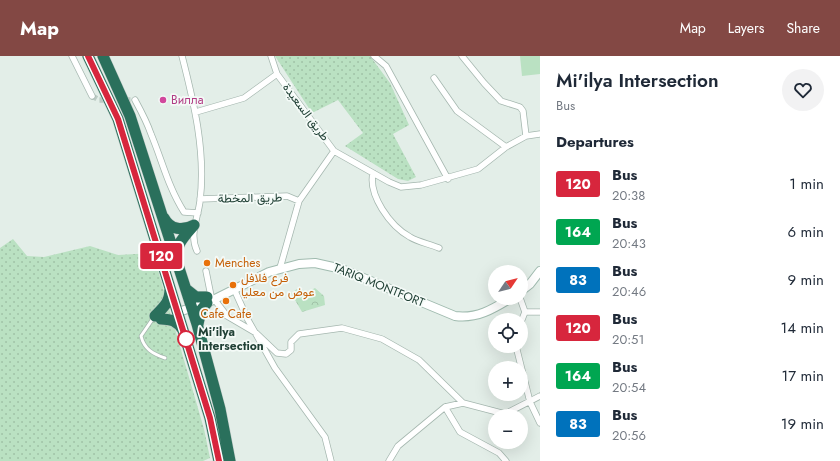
<!DOCTYPE html>
<html lang="en">
<head>
<meta charset="utf-8">
<style>
  :root { --surface:#fff; --page:#f2f2f3; --text:#1f2937; --muted:#747a83; --accent:#834844 }
  body { margin:0; font-family:Jost,Vazirmatn,sans-serif; background:var(--page); color:var(--text); height:100vh; display:flex; flex-direction:column; font-size:15px; white-space:nowrap }
  * { box-sizing:border-box; margin:0 }
  p { font-size:13px; color:var(--muted) }
  .icon { flex:none; width:22px; height:22px; fill:none; stroke:currentColor; stroke-width:2; stroke-linecap:round; stroke-linejoin:round }
  .map { position:relative; flex:1; overflow:hidden }
  .side { display:flex; flex-direction:column; background:var(--surface); width:300px }
  .side>* { flex:none }
  .badge { padding:0 8px; border-radius:3px; font-size:14px; line-height:26px }
  .needle { width:26px; rotate:55deg }
  .controls { position:absolute; left:488px; top:209px; display:grid; gap:8px }
  .controls a { display:grid; place-items:center; width:40px; height:40px; border-radius:50%; background:var(--surface); box-shadow:0 4px 16px #0002; font-size:20px }
  .map>.badge { position:absolute; translate:-50% -50%; box-shadow:0 0 0 2px #fff }
  h2 { padding:0 16px; font-size:15px; line-height:36px }
  .round { display:grid; place-items:center; flex:none; width:42px; height:42px; border-radius:21px; background:var(--page) }
  .head { display:flex; align-items:center; justify-content:space-between; height:68px; padding:0 16px }
  h1 { font-size:19px; font-weight:600; line-height:30px }
  ul { padding:0; list-style:none }
  li { display:flex; align-items:center; gap:12px; height:48px; padding:0 16px }
  li div { flex:1 }
  li b { display:block; font-size:15px }
  li em { font-style:normal }
  li .badge { min-width:44px; font-weight:700; text-align:center }
  header { display:flex; align-items:center; gap:24px; box-sizing:border-box; height:56px; padding:0 20px; background:var(--accent); color:#fff }
  header strong { font-size:19px }
  nav { display:flex; gap:22px; margin-inline-start:auto; font-size:14px }
  main { display:flex; flex:1; min-height:0 }
  .map>svg:first-child { display:block }
  .grass { fill:url(#grass-dots) }
  .park { fill:url(#park-crowns) }
  .pitch { fill:#bae1c2 }
  .lines { fill:none; stroke-linecap:round; stroke-linejoin:round }
  .street-tunnel { stroke:#bccbc4; stroke-width:5.5; stroke-dasharray:5.5 3; stroke-linecap:butt }
  .lane-casing { stroke:#a5b7af; stroke-width:4.5 }
  .street-casing { stroke:#a5b7af; stroke-width:7 }
  .secondary-casing { stroke:#a0bbaf; stroke-width:10 }
  .highway-casing { stroke:#c1cac7; stroke-width:12 }
  .lane { stroke:#fff; stroke-width:3 }
  .street { stroke:#fff; stroke-width:5.5 }
  .secondary { stroke:#fff; stroke-width:8 }
  .highway { stroke:#2a705c; stroke-width:11 }
  .line-casing { stroke:#fff; stroke-width:9 }
  .line { stroke:#d7263d; stroke-width:6 }
  .hotel-dot { fill:#d1479c; stroke:#f4faf7; stroke-width:1.5 }
  .food-dot { fill:#e8710a; stroke:#f4faf7; stroke-width:1.5 }
  .stop-dot { fill:#fff; stroke:#d7263d; stroke-width:2 }
  .labels { text-anchor:middle; stroke-width:3.5; stroke-linejoin:round; paint-order:stroke }
  .hotel-label { font-size:12px; fill:#b23c85; stroke:#f4faf7; text-anchor:start }
  .street-label { font-size:12px; fill:#214136; stroke:#f4faf7 }
  .food-label { font-size:12px; fill:#c56008; stroke:#f4faf7; text-anchor:start }
  .stop-label { font-size:12px; font-weight:bold; fill:#214136; stroke:#f4faf7; text-anchor:start }
</style>
</head>
<body>
<header>
<strong>Map</strong>
<nav><a>Map</a><a>Layers</a><a>Share</a></nav>
</header>
<main>
<div class="map">
<svg width="540" height="405" viewBox="0 0 540 405">
  <defs>
    <pattern id="grass-dots" width="8" height="8" patternUnits="userSpaceOnUse"><rect width="8" height="8" fill="#bae1c2"/><path d="M2 2h.1M6 6h.1" fill="none" stroke="#a0c2a7" stroke-width="1.8" stroke-linecap="round"/></pattern>
    <pattern id="park-crowns" width="20" height="18" patternUnits="userSpaceOnUse"><rect width="20" height="18" fill="#bae1c2"/><path d="M2 6a3 3 0 1 1 6 0M12 15a3 3 0 1 1 6 0" fill="none" stroke="#a0c2a7"/></pattern>
  </defs>
  <rect width="100%" height="100%" fill="#e3eee8"/>
  <path class="grass" d="M275,0H370L390,27L409,69L393,78L416,121L408,125L398,123L345,90L363,77L338,44L312,57Z
    M13,183L27,200L44,201L90,190L118,199L153,197L204,373L210,402L203,405H0V192Z"/>
  <path class="park" d="M300,231L305,237L315,232L324,240L325,249L302,256L291,237Z"/>
  <path class="pitch" d="M520,0H540V18L522,20Z"/>
  <g class="lines">
    <path class="street-tunnel" d="M92,40L99,44H135"/>
    <defs>
      <path id="lane" d="M154,261L141,280C144,293 153,298 165,302"/>
      <path id="street" d="M72,0L92,40
        M182,0C194,47 206,96 200,145C198,162 189,178 197,195
        M271,0L277,18L334,95L389,126L401,131L421,129L478,113L506,91L526,80L540,78
        M374,0L386,10L448,123
        M462,0L484,27L501,45L520,51L523,55L526,80
        M434,22L457,55L506,91
        M135,44C141,55 147,66 151,78C162,104 168,131 184,156L198,157
        M196,56L244,42L277,18
        M373,117C368,139 390,170 410,181C418,186 430,188 439,192
        M200,143L287,140L299,145
        M280,212L299,145L334,95
        M206,215L211,240
        M234,233L248,264L275,312L325,381L331,405
        M520,242L525,256L521,266
        M214,243L227,260L256,277L277,297L286,298L291,294V286L299,278L342,272L382,283L419,304L463,347L505,358L540,340
        M525,256H540
        M516,290L530,346L540,367
        M445,351L460,376L499,397L506,405
        M389,405L398,390L445,351L463,347"/>
      <path id="secondary" d="M521,235L530,228L540,215
        M178,256L207,247L269,216L299,208L315,207L342,213L455,260C477,263 493,253 511,242"/>
      <path id="highway" d="M88,0L118,63L210,362L219,405
        M103,0L130,60L197,268L220,353L230,405
        M164,162C170,174 183,175 194,169
        M177,202C175,188 186,179 194,169
        M186,233L196,241H207
        M155,260C164,251 170,246 170,233
        M161,263C171,263 177,265 183,274
        M198,268L201,254L207,247"/>
    </defs>
    <use href="#lane" class="lane-casing"/>
    <use href="#street" class="street-casing"/>
    <use href="#secondary" class="secondary-casing"/>
    <use href="#highway" class="highway-casing"/>
    <use href="#lane" class="lane"/>
    <use href="#street" class="street"/>
    <use href="#secondary" class="secondary"/>
    <use href="#highway" class="highway"/>
  </g>
  <g class="lines">
    <defs>
      <path id="line" d="M88,0L118,63L210,362L219,405"/>
    </defs>
    <use href="#line" class="line-casing"/>
    <use href="#line" class="line"/>
  </g>
  <circle class="hotel-dot" cx="163" cy="44" r="4"/>
  <g class="food-dot">
    <circle cx="207" cy="207" r="4"/>
    <circle cx="233" cy="229" r="4"/>
    <circle cx="226" cy="245" r="4"/>
  </g>
  <circle class="stop-dot" cx="186" cy="283" r="8"/>
  <g class="labels">
    <g class="hotel-label">
      <text x="171" y="48">Вилла</text>
    </g>
    <g class="street-label">
      <text transform="translate(306 56) rotate(53)" y="4">طريق السعيدة</text>
      <text transform="translate(250 142) rotate(-1)" y="4">طريق المخطة</text>
      <text transform="translate(379 229) rotate(22)" y="4">TARIQ MONTFORT</text>
    </g>
    <g class="food-label">
      <text x="215" y="211">Menches</text>
      <text x="241" y="226">فرع فلافل<tspan x="241" dy="14">عوض من معليا</tspan></text>
      <text x="226" y="262" text-anchor="middle">Cafe Cafe</text>
    </g>
    <g class="stop-label">
      <text x="198" y="280">Mi'ilya<tspan x="198" dy="14">Intersection</tspan></text>
    </g>
  </g>
</svg>
<div class="controls">
<a><svg class="needle" viewBox="-14 -14 28 28"><path d="M0-13l5 13h-10z" fill="#e53935"/><path d="M0 13l5-13h-10z" fill="#747a83"/></svg></a>
<a><svg class="icon" aria-label="locate" viewBox="0 0 24 24"><circle cx="12" cy="12" r="6"/><path d="M12 2v4M12 18v4M2 12h4M18 12h4"/></svg></a>
<a>+</a>
<a>−</a>
</div>
<b class="badge" style="left:161px;top:200px;background:#d7263d;color:#fff">120</b>
</div>
<section class="side">
<div class="head"><div><h1>Mi'ilya Intersection</h1><p>Bus</p></div><a class="round"><svg class="icon" aria-label="heart" viewBox="0 0 24 24"><path d="M12 20l-8-8c-3-5 5-10 8-4 3-6 11-1 8 4z"/></svg></a></div>
<h2>Departures</h2>
<ul>
<li><span class="badge" style="background:#d7263d;color:#fff">120</span><div><b>Bus</b><p>20:38</p></div><em>1 min</em></li>
<li><span class="badge" style="background:#00a651;color:#fff">164</span><div><b>Bus</b><p>20:43</p></div><em>6 min</em></li>
<li><span class="badge" style="background:#0072bc;color:#fff">83</span><div><b>Bus</b><p>20:46</p></div><em>9 min</em></li>
<li><span class="badge" style="background:#d7263d;color:#fff">120</span><div><b>Bus</b><p>20:51</p></div><em>14 min</em></li>
<li><span class="badge" style="background:#00a651;color:#fff">164</span><div><b>Bus</b><p>20:54</p></div><em>17 min</em></li>
<li><span class="badge" style="background:#0072bc;color:#fff">83</span><div><b>Bus</b><p>20:56</p></div><em>19 min</em></li>
</ul>
</section>
</main>
</body>
</html>
